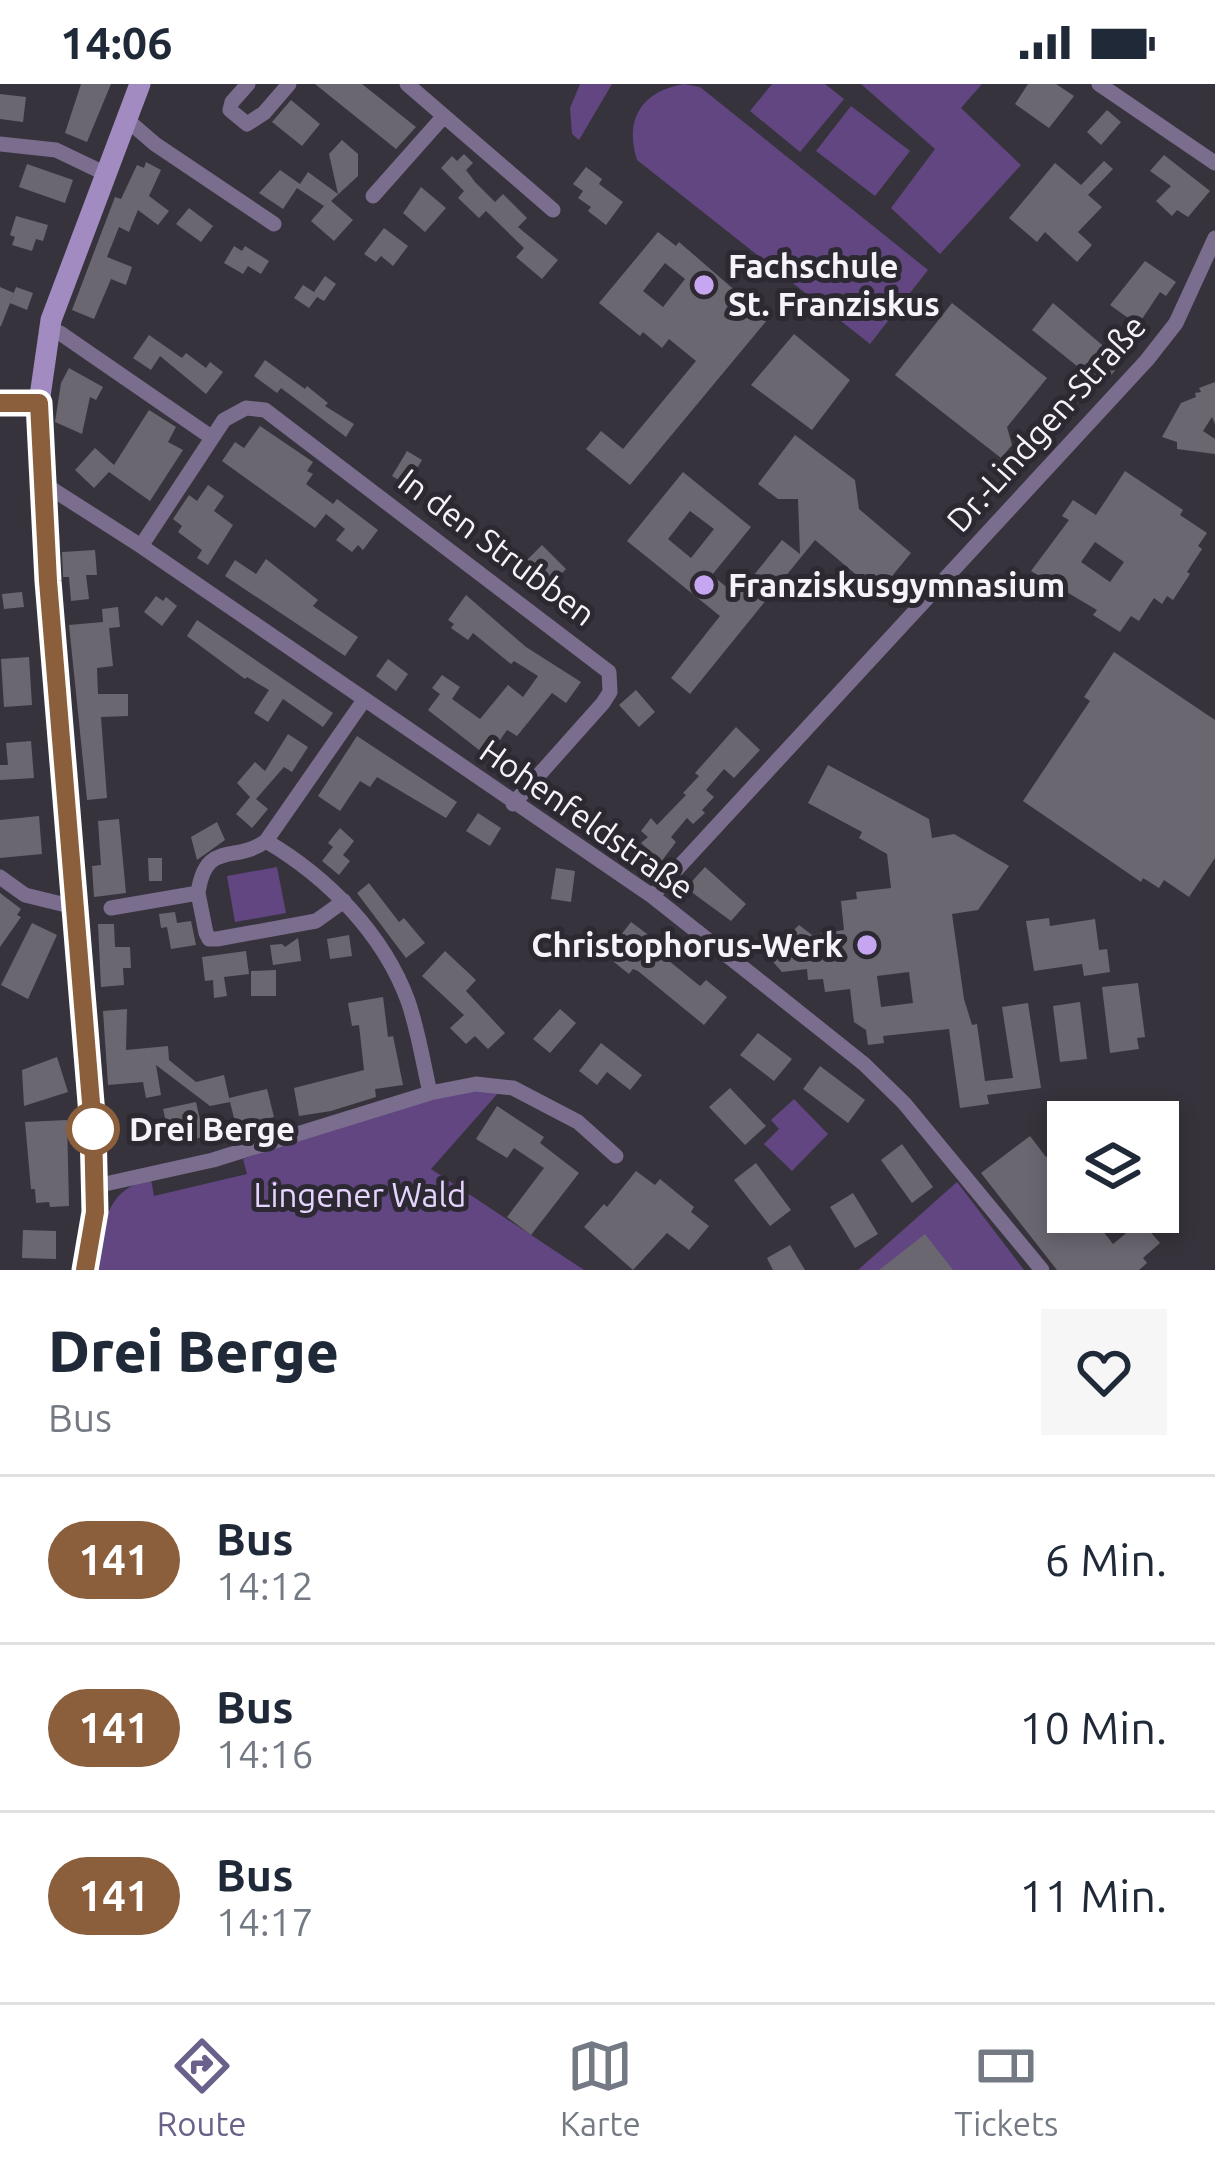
<!DOCTYPE html>
<html lang="de">
<head>
<meta charset="utf-8">
<style>
  :root { --surface:#fff; --page:#f6f6f7; --text:#1f2937; --muted:#747a83; --line:#e0e1e3; --accent:#6a618a }
  body { margin:0; font-family:Ubuntu,sans-serif; background:var(--page); color:var(--text); height:100vh; display:flex; flex-direction:column; font-size:45px; white-space:nowrap }
  * { box-sizing:border-box; margin:0 }
  p { font-size:39px; color:var(--muted) }
  .icon { flex:none; width:66px; height:66px; fill:none; stroke:currentColor; stroke-width:2; stroke-linecap:round; stroke-linejoin:round }
  .map { position:relative; height:1186px; overflow:hidden }
  .sheet { display:flex; flex-direction:column; background:var(--surface); flex:1 }
  .sheet>* { flex:none }
  .badge { padding:0 24px; border-radius:39px; font-size:42px; line-height:78px }
  .buttons { position:absolute; left:1047px; top:1017px; display:grid; gap:24px }
  .buttons a { display:grid; place-items:center; width:132px; height:132px; border-radius:0px; background:var(--surface); box-shadow:0 6px 18px #0003; font-size:60px }
  .map>.badge { position:absolute; translate:-50% -50%; box-shadow:0 0 0 6px #fff }
  .round { display:grid; place-items:center; flex:none; width:126px; height:126px; border-radius:0px; background:var(--page) }
  .overview { display:flex; align-items:center; justify-content:space-between; height:204px; padding:0 48px }
  h1 { font-size:57px; font-weight:800; line-height:90px }
  ul { padding:0; list-style:none }
  li { display:flex; align-items:center; gap:36px; height:168px; padding:0 48px; border-top:3px solid var(--line) }
  li div { flex:1 }
  li b { display:block; font-size:45px }
  li em { font-style:normal }
  li .badge { min-width:132px; font-weight:700; text-align:center }
  .status { display:flex; justify-content:space-between; align-items:center; height:84px; padding:0 60px; background:var(--surface); direction:ltr }
  .status svg { height:33px; fill:currentColor }
  .dock { display:flex; justify-content:space-around; align-items:center; height:168px; border-top:3px solid var(--line); background:var(--surface); font-size:33px; color:var(--muted) }
  .dock a { display:grid; justify-items:center; gap:6px }
  .dock .current { color:var(--accent) }
  .map>svg:first-child { display:block }
  .green { fill:#614681 }
  .building { fill:#6b6771; fill-rule:evenodd }
  .lines { fill:none; stroke-linecap:round; stroke-linejoin:round }
  .street { stroke:#7a6d8e; stroke-width:15 }
  .secondary { stroke:#a18bc0; stroke-width:21 }
  .line-casing { stroke:#fff; stroke-width:27 }
  .line { stroke:#8b5e3c; stroke-width:18 }
  .poi-dot { fill:#c6a6f0; stroke:#2d2932; stroke-width:4.5 }
  .stop-dot { fill:#fff; stroke:#8b5e3c; stroke-width:6 }
  .labels { text-anchor:middle; stroke-width:10; stroke-linejoin:round; paint-order:stroke }
  .poi-label { font-size:33px; font-weight:bold; fill:#f6f4fa; stroke:#2d2932; text-anchor:start }
  .street-label { font-size:33px; fill:#f6f4fa; stroke:#2d2932 }
  .stop-label { font-size:33px; font-weight:bold; fill:#f6f4fa; stroke:#2d2932; text-anchor:start }
  .park-label { font-size:33px; fill:#e5d4fe; stroke:#2d2932 }
</style>
</head>
<body>
<div class="status"><b>14:06</b><svg viewBox="0 0 49 12"><path d="M0 12V9h3v3zM5 12V6h3v6zM10 12V3h3v9zM15 12V0h3v12zM26 1h20v11H26zM47 4h2v5h-2z"/></svg></div>
<div class="map">
<svg width="1215" height="1186" viewBox="0 0 1215 1186">
  <rect width="100%" height="100%" fill="#37333c"/>
  <path class="green" d="M580,0H612L579,56L572,50L570,24Z
    M684,0L700,3L928,186L870,260L637,76C624,35 642,7 684,0Z
    M772,0H825L844,15L800,68L750,27Z
    M861,0H982L961,24L1021,81L940,170L891,124L935,65Z
    M851,22L910,67L875,112L816,67Z
    M277,783L286,829L235,838L227,792Z
    M474,1002L499,1008L431,1085L584,1186H95C105,1144 102,1106 151,1095L154,1112L247,1090L243,1075L406,1018Z
    M794,1015L828,1050L792,1087L764,1060L779,1045L771,1036Z
    M957,1098L1024,1186H858Z"/>
  <path class="building" d="M81,0H111L87,58L65,49Z
    M315,0H362L416,43L396,65Z
    M1028,0H1056L1074,12L1049,44L1015,20Z
    M0,10L26,13L23,38L0,35Z
    M291,16L320,40L302,62L272,38Z
    M1107,26L1121,38L1101,61L1087,48Z
    M342,56L358,70V92L331,117L353,136L334,157L311,137L324,122L297,104L283,125L259,109L280,86L300,100L308,88L338,110L329,70Z
    M464,70L473,79L466,86L475,98L495,118L503,110L527,134L518,143L558,176L542,195L516,173L524,164L486,127L479,134L458,114L464,107L441,84L452,72L457,77Z
    M1164,71L1210,107L1188,133L1177,126L1172,132L1156,117L1171,102L1150,87Z
    M1104,77L1113,85L1088,111L1102,123L1078,148L1092,161L1077,178L1045,148L1037,158L1009,134L1055,79L1081,101Z
    M146,78L161,86L149,112L169,127L158,141L138,126L129,148L119,143L107,173L132,183L126,201L111,195L94,235L72,226L115,113L121,115L137,81L144,84Z
    M27,80L73,96L65,119L19,103Z
    M586,83L602,95L599,100L623,118L606,141L588,127L591,123L578,114L583,107L573,100Z
    M421,103L446,124L425,148L403,129Z
    M189,124L213,142L201,158L176,140Z
    M16,132L48,141L43,157L36,155L32,167L12,161L15,153L10,151Z
    M384,144L408,162L393,182L381,172L376,178L364,170Z
    M658,148L676,162L679,158L768,235L630,401L586,365L601,347L623,365L696,277L669,255L662,264L643,248L640,252L599,219ZM665,179L685,195L663,223L643,207Z
    M234,162L242,167L245,162L269,177L261,190L248,182L243,190L224,179Z
    M1145,177L1176,198L1166,212L1160,208L1138,241L1110,221Z
    M325,192L336,200L324,217L317,213L309,224L294,214L303,201L314,208Z
    M0,203L14,209L1,242H0Z
    M16,203L33,209L27,226L10,219Z
    M952,219L1047,294L1007,343L1012,361L1001,374L895,291Z
    M1053,219L1122,278L1102,302L1032,246Z
    M794,250L850,296L812,346L751,301Z
    M149,251L182,274L186,269L206,284L210,278L223,288L206,310L160,272L151,286L133,274Z
    M265,276L305,305L307,302L328,319L325,322L354,340L346,353L281,304L277,309L254,292Z
    M69,284L103,303L96,316L90,313L82,350L55,338L61,299Z
    M1215,298V340L1212,333L1203,347L1215,355V370L1177,365V358L1162,353L1181,319L1196,313L1195,309L1201,308L1199,304Z
    M149,326L176,343L168,358L183,366L150,417L109,388L94,404L75,386L95,364L114,381Z
    M260,342L313,378L307,387L313,390L306,400L333,420L337,415L378,446L363,466L358,461L352,468L336,456L345,445L326,430L315,444L222,377L235,358L244,364Z
    M795,351L855,396L859,425L911,469L878,509L815,456L690,610L671,594L720,532L627,457L683,388L751,443L712,491L737,512L782,456L800,470L798,415H778L758,400ZM690,427L714,445L691,474L668,455Z
    M407,367L422,376L407,401L392,392Z
    M1125,387L1183,426L1180,431L1207,449L1198,462L1202,465L1187,488L1190,490L1173,516L1167,512L1162,520L1154,514L1139,537L1131,532L1120,548L1093,531L1097,526L1031,487L1069,436L1062,432L1073,416L1096,431ZM1095,458L1124,478L1110,498L1081,478Z
    M208,401L224,412L214,427L233,441L208,481L197,474L202,466L178,448L182,442L173,435L189,411L197,417Z
    M542,461L566,485L551,500L527,476Z
    M95,466L97,491H86L89,515L71,517L69,493H63L62,468Z
    M266,475L318,516L313,522L358,553L345,572L225,492L235,476L256,490Z
    M22,508L24,523L4,525L2,510Z
    M466,511L526,563L581,598L566,619L552,609L517,652L507,646L488,673L428,626L440,610L432,604L442,591L460,603L452,615L480,635L508,601L523,613L538,592L514,577L511,580L473,549L468,556L451,544L454,540L448,536Z
    M156,512L163,517L166,513L177,522L162,542L144,528Z
    M118,523L120,543L109,544L113,582L97,584L98,610H128V632L101,633L107,714L87,716L69,541L103,538L102,525Z
    M197,536L333,629L323,643L283,615L268,638L254,629L269,606L247,593L245,595L187,552Z
    M1114,568L1215,636V774L1189,813L1164,796L1159,804L1143,794L1141,798L1023,717L1090,617L1084,613Z
    M29,573L32,621L4,623L1,575Z
    M388,575L408,590L396,607L376,592Z
    M636,606L655,628L639,643L619,621Z
    M736,643L760,666L734,694L724,685L706,706L714,713L702,726L705,729L693,740L687,734L671,753L676,758L661,778L641,759L648,753L641,747L651,734L657,741L686,711L683,709L699,692L695,689Z
    M288,650L308,663L292,688L284,683L256,715L268,725L252,744L236,730L250,713L237,699L255,678L265,687Z
    M357,652L457,718L446,734L377,693L370,703L360,697L340,727L318,712Z
    M31,657L34,694L0,696V681H8L6,659Z
    M828,681L929,735L932,754L954,750L1009,782L978,826L952,830L964,915L972,941L977,940L985,997L1013,994L1002,923L1028,919L1041,1004L987,1011L989,1020L960,1024L949,945L883,952L884,959L868,961L866,946L854,938L850,905L825,908L823,895L808,896L807,885L782,888L768,872L799,841L812,851L844,846L841,817L857,815L856,808L891,804L887,770L859,754L862,748L808,719ZM909,888L913,919L881,923L877,892Z
    M478,729L501,744L490,762L466,747Z
    M39,732L42,770L0,774V736Z
    M119,735L126,809L94,813L92,782L101,781L98,737Z
    M217,738L225,756L197,776L191,753Z
    M340,744L354,757L343,771L350,777L339,791L322,777L333,763L328,759Z
    M148,774H162V797H149Z
    M705,783L746,820L731,837L686,804Z
    M556,784L575,787L571,818L551,815Z
    M369,799L399,838L404,834L425,859L406,874L357,809Z
    M0,809L21,825L17,831L21,833L0,863Z
    M175,828L177,839L191,837L196,861L171,865L167,843L161,844L159,830Z
    M1049,834L1050,842L1095,835L1099,866L1107,865L1110,888L1084,892L1082,880L1034,887L1026,837Z
    M631,838L658,858L653,864L700,902L706,896L727,913L704,941L638,887L633,885L629,890L614,878L620,871L611,864Z
    M32,839L57,851L28,915L1,901Z
    M98,840H114L115,863H130L131,884H123L124,901L101,903Z
    M349,851L352,872L330,875L327,855Z
    M298,854L301,877L273,881L270,861L282,860L285,863Z
    M246,867L249,890L224,893L227,912L214,914L213,896L205,897L202,873Z
    M445,867L476,896L466,907L505,949L488,965L475,952L466,960L450,944L464,931L422,892Z
    M276,886V912H251V887Z
    M1138,899L1145,953L1137,954L1139,965L1110,969L1102,903Z
    M383,913L388,953L393,952L403,1001L375,1005L376,1013L331,1027L299,1032L294,1004L364,986L359,941L352,942L348,919Z
    M1080,918L1087,975L1060,978L1053,922Z
    M127,925L126,966L168,962L169,976L196,998L224,991L230,1018L210,1022L156,981L161,1011L146,1014L143,998L108,1001L103,927Z
    M560,925L576,939L550,969L533,955Z
    M758,949L792,975L774,997L740,971Z
    M601,959L642,991L630,1006L607,988L597,1001L579,987Z
    M57,973L68,1008L24,1022L22,986Z
    M820,982L865,1016L848,1039L803,1005Z
    M730,1004L766,1042L745,1061L709,1023Z
    M267,1005L274,1033L236,1042L229,1014Z
    M196,1018L204,1053L171,1060L163,1025Z
    M497,1022L544,1053L540,1059L579,1089L531,1151L507,1133L544,1084L514,1064L507,1074L476,1055Z
    M67,1036L69,1122L50,1123L49,1118L36,1119L35,1105H31L25,1038Z
    M1030,1052L1046,1073L1068,1056V1081L1058,1089L1068,1102V1128H1088L1113,1160L1141,1137L1160,1159L1143,1174L1147,1179L1139,1186H1057L981,1089Z
    M902,1060L933,1103L912,1119L881,1076Z
    M756,1079L791,1126L770,1142L734,1096Z
    M636,1087L655,1101L660,1095L694,1123L691,1128L709,1142L689,1166L667,1149L633,1186L584,1143L604,1120L607,1123Z
    M853,1109L878,1150L855,1164L830,1123Z
    M23,1146L56,1147V1175L22,1174Z
    M925,1150L953,1186H879Z
    M790,1161L805,1186H773L767,1174Z"/>
  <g class="lines">
    <path class="street" d="M248,0L232,18L230,26L247,40L264,29L289,0
      M407,0L553,126
      M1099,0L1215,79
      M126,35L155,60L274,140
      M0,60L56,66L104,89
      M373,112L444,32
      M60,249L211,353
      M41,398L141,462L652,812L766,902L864,980L904,1019L1042,1186
      M141,462L224,336L246,324L265,326L609,588L610,608L603,619L513,720
      M266,757C327,793 383,849 408,917C418,946 423,978 430,1009
      M0,793L25,811L74,823
      M198,809L206,849L209,855H217L316,837L344,817
      M652,812L1147,276L1176,239L1215,154
      M111,824L198,809C206,755 234,780 266,757L364,616
      M96,1102L213,1076L430,1009L476,1000L513,1004L578,1038L616,1072"/>
    <path class="secondary" d="M0,319H39
      M86,1186L93,1154V1043L48,497L39,319L51,236L140,0"/>
  </g>
  <g class="lines">
    <defs>
      <path id="line" d="M0,319H39L48,497L93,1043L95,1128L85,1186"/>
    </defs>
    <use href="#line" class="line-casing"/>
    <use href="#line" class="line"/>
  </g>
  <g class="poi-dot">
    <circle cx="704" cy="201" r="12"/>
    <circle cx="704" cy="501" r="12"/>
    <circle cx="867" cy="861" r="12"/>
  </g>
  <circle class="stop-dot" cx="93" cy="1045" r="24"/>
  <g class="labels">
    <g class="poi-label">
      <text x="728" y="194">Fachschule<tspan x="728" dy="38">St. Franziskus</tspan></text>
      <text x="728" y="513">Franziskusgymnasium</text>
      <text x="843" y="873" text-anchor="end">Christophorus-Werk</text>
    </g>
    <g class="street-label">
      <text transform="translate(1046 339) rotate(-48)" y="12">Dr.-Lindgen-Straße</text>
      <text transform="translate(497 463) rotate(37)" y="12">In den Strubben</text>
      <text transform="translate(587 735) rotate(35)" y="12">Hohenfeldstraße</text>
    </g>
    <g class="stop-label">
      <text x="129" y="1057">Drei Berge</text>
    </g>
    <g class="park-label">
      <text x="360" y="1123">Lingener Wald</text>
    </g>
  </g>
</svg>
<div class="buttons">
<a><svg class="icon" aria-label="layers" viewBox="0 0 24 24"><path d="M12 4l9 5-9 5-9-5zM3 14l9 5 9-5"/></svg></a>
</div>
</div>
<section class="sheet">
<div class="overview"><div><h1>Drei Berge</h1><p>Bus</p></div><a class="round"><svg class="icon" aria-label="heart" viewBox="0 0 24 24"><path d="M12 20l-8-8c-3-5 5-10 8-4 3-6 11-1 8 4z"/></svg></a></div>
<ul>
<li><span class="badge" style="background:#8b5e3c;color:#fff">141</span><div><b>Bus</b><p>14:12</p></div><em>6 Min.</em></li>
<li><span class="badge" style="background:#8b5e3c;color:#fff">141</span><div><b>Bus</b><p>14:16</p></div><em>10 Min.</em></li>
<li><span class="badge" style="background:#8b5e3c;color:#fff">141</span><div><b>Bus</b><p>14:17</p></div><em>11 Min.</em></li>
</ul>
</section>
<nav class="dock">
<a class="current"><svg class="icon" aria-label="directions" viewBox="0 0 24 24"><path d="M12 3l9 9-9 9-9-9zM9 14v-3h6M13 9l2 2-2 2"/></svg>Route</a>
<a><svg class="icon" aria-label="map" viewBox="0 0 24 24"><path d="M3 6l6-2 6 2 6-2v14l-6 2-6-2-6 2zM9 4v14M15 6v14"/></svg>Karte</a>
<a><svg class="icon" aria-label="tickets" viewBox="0 0 24 24"><path d="M3 7h18v10H3zM15 7v10"/></svg>Tickets</a>
</nav>
</body>
</html>
